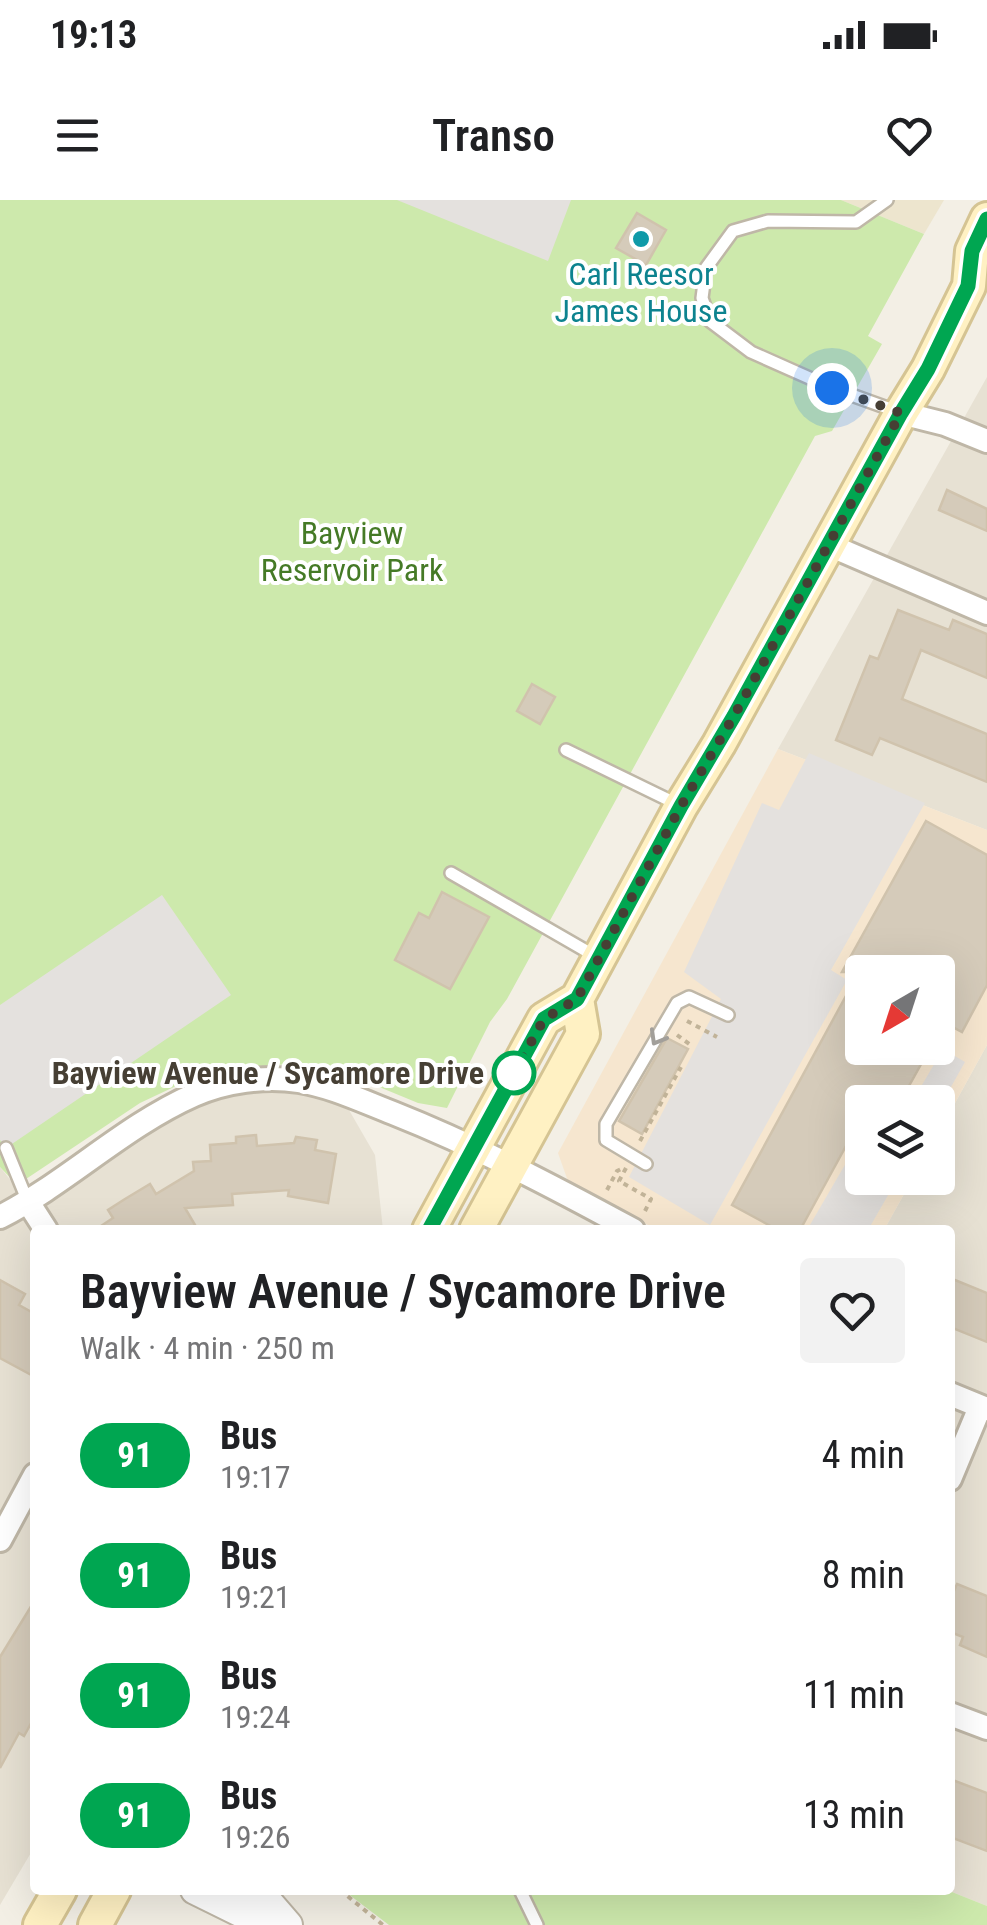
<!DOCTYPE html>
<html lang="en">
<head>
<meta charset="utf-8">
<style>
  :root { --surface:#fff; --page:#f2f2f2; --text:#202124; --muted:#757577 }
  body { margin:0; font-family:"Roboto Condensed",sans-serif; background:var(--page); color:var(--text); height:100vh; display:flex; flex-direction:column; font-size:38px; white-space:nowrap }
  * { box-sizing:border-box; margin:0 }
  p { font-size:32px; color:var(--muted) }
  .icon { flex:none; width:55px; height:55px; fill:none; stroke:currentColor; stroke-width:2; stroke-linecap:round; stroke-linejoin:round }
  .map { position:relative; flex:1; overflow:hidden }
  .details { position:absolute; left:30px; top:1025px; width:925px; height:670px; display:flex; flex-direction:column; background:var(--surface); border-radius:10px; box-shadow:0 10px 40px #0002 }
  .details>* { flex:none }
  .badge { padding:0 20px; border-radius:32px; font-size:35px; line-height:65px }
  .needle { width:65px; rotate:219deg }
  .fabs { position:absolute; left:845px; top:755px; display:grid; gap:20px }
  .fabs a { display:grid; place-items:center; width:110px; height:110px; border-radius:10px; background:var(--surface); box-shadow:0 10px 40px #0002; font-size:50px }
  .you { position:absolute; width:50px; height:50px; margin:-25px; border:8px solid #fff; border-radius:50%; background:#1a73e8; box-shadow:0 0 0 15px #1a73e833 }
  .map>.badge { position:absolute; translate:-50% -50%; box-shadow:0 0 0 5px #fff }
  .round { display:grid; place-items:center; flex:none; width:105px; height:105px; border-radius:10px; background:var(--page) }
  .overview { display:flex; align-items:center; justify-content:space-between; height:170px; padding:0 50px }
  h1 { font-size:48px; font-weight:600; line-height:75px }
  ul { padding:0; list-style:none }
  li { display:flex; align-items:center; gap:30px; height:120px; padding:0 50px }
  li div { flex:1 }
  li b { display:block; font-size:38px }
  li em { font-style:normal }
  li .badge { min-width:110px; font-weight:700; text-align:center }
  .status { display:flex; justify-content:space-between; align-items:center; height:70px; padding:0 50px; background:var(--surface); direction:ltr }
  .status svg { height:28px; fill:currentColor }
  header { display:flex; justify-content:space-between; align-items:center; height:130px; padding:0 50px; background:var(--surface); font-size:45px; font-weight:600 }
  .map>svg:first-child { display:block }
  .residential { fill:#e7e1d3 }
  .commercial { fill:#f6e6cf; fill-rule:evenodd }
  .education { fill:#ede5ce }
  .green { fill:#cde9ac }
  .parking { fill:#e4e1de }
  .building { fill:#d5cbba; stroke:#d0c3ad; stroke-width:2.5 }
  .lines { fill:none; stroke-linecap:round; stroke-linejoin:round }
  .service-casing { stroke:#bfb7a7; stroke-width:16 }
  .minor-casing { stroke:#bfb7a7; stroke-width:28 }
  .tertiary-casing { stroke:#bfb7a7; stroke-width:32 }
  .secondary-casing { stroke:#d5c493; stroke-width:38 }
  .path { stroke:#c1b398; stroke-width:4; stroke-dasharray:5 5; stroke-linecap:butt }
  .service { stroke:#fff; stroke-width:11 }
  .minor { stroke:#fff; stroke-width:22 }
  .tertiary { stroke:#fff; stroke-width:28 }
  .secondary { stroke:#fff1c3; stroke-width:32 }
  .oneway { stroke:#a29f9a }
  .line-casing { stroke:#fff; stroke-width:22 }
  .line { stroke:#00a651; stroke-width:15 }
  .walk { stroke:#463f34; stroke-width:10; stroke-dasharray:0 18 }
  .culture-dot { fill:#0f9aa8; stroke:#fff; stroke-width:4 }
  .stop-dot { fill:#fff; stroke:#00a651; stroke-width:5 }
  .labels { text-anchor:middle; stroke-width:8; stroke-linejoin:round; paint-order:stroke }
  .culture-label { font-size:32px; fill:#0d838f; stroke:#fff }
  .park-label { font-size:32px; fill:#457a26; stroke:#fff }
  .stop-label { font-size:32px; font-weight:bold; fill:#463f34; stroke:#fff; text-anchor:end }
</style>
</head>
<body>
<div class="status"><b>19:13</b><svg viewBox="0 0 49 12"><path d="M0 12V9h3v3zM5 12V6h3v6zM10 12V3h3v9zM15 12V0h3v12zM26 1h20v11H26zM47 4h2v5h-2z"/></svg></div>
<header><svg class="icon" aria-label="menu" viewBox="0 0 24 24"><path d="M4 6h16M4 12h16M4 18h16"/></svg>Transo<svg class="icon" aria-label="heart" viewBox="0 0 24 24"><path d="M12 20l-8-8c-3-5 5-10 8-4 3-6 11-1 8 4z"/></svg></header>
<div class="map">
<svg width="987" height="1725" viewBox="0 0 987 1725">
  <rect width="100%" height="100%" fill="#f3efe5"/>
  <path class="residential" d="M987,177V630L778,549Z
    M987,845V1706L947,1690H950V1030H884L913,978H938V934Z
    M226,885L338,891L375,955L383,1030H35V1646L0,1705V967L28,1002Z"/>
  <path class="commercial" d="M778,549L987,630V845L938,934V902H862V978H913L884,1030H658L569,984L558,953ZM862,772H938V848H862Z"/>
  <path class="education" d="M841,0H944L924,34Z"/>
  <path class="green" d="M0,0H841L924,34L868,136L882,144L832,231L815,236L507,799L490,822L447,908L418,903L343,872L302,863L210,870L140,903L17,985L0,967Z
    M343,1690H947L987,1706V1725H389Z"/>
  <path class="parking" d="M397,0H571L548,61Z
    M809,553L925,603L831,770L847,780L710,1025L629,977L721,799L684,772L762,603L779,610Z
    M162,695L231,795L6,948L0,940V805Z
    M943,849L965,862L938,910V902H912Z
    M846,963L862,973V978H898L868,1030H807Z"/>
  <path class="building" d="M637,13L666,30L646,65L616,48Z
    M947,290L987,309V331L939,310Z
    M898,410L949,430L953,420L987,434V478L921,450L902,499L987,534V582L880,538L872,555L836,540L870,456L878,459Z
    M532,484L555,497L540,524L517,511Z
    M926,621L987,655V785L962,832L938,819V772H862V848H930L900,902H862V941L852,935L800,1030H778L732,1005L859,772H842Z
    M442,692L489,717L450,789L395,760L419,713L429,718Z
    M667,838L688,849L642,934L619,921Z
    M256,935L257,946L294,943L296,937L317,940L315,950L336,954L328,1003L288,996L289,990L232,994L233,1005L185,1008L198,1030H95L113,1018L108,1010L125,999L150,984L156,994L194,971L193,962L211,961L210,945L236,943V937Z
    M950,1078L987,1093V1142L950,1127Z
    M0,1080L25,1094L19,1105L35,1114V1177L0,1158Z
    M957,1384L987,1396V1457L960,1445L963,1437L950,1432V1400Z
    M35,1400V1516L24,1536L19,1533L0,1568V1457Z
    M950,1579L987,1593V1651L950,1637Z"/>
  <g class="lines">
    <defs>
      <path id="service" d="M887,0L856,22L768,21L733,31L706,68L702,98L710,121L751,152L832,188L896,211
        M566,550L679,605
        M451,673L595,756
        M6,948L28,1002
        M646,964L606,940V924L677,803L689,797L728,815
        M520,1690L537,1725"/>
      <path id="minor" d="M901,213L945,224L987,241
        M829,345L987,413
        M28,1002L46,1030
        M0,1017C68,982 124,926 194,895C226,881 264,876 299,881C331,886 362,901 393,913C476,946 554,987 633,1030
        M950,1194L987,1209
        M950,1279L980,1207
        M0,1340L35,1275
        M950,1514L987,1528"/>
      <path id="tertiary" d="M195,1690L256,1720L273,1725
        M248,1690L269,1703L288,1725"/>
      <path id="secondary" d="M429,1030L544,819L577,799L681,606L719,544L901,213L928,169L969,86L972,51L987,19
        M476,1030L583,834L577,799
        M40,1725L60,1690
        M95,1725L114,1690"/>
    </defs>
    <use href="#service" class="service-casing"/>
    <use href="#minor" class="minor-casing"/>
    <use href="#tertiary" class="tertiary-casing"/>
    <use href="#secondary" class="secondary-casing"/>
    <path class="path" d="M687,821L717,837
      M677,835L692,846
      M640,941L681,867
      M626,968L619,981L651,999L645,1011
      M607,990L617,971L623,968
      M340,1690L383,1725"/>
    <use href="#service" class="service"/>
    <use href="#minor" class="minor"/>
    <use href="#tertiary" class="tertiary"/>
    <use href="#secondary" class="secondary"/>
  </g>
  <defs><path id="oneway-chevron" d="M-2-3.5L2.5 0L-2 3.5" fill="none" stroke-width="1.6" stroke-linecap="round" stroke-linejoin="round" transform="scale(2.5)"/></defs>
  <use class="oneway" href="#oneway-chevron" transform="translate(657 838) rotate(120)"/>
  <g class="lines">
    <defs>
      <path id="line" d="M429,1030L544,819L577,799L681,606L734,516L901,213L928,169L968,86L972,51L987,19"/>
    </defs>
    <use href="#line" class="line-casing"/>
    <use href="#line" class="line"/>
    <path class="walk" d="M514,873L544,819L577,799L681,606L734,516L901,213L832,188"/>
  </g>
  <circle class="culture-dot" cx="641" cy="39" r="10"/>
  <circle class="stop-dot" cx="514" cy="873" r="20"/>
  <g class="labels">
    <g class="culture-label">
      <text x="641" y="85">Carl Reesor<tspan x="641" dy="37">James House</tspan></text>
    </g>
    <g class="park-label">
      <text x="352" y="344">Bayview<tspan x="352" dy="37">Reservoir Park</tspan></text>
    </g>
    <g class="stop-label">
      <text x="484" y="884">Bayview Avenue / Sycamore Drive</text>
    </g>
  </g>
</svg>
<div class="fabs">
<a><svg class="needle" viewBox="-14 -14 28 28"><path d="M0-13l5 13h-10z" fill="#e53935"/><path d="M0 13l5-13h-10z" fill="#757577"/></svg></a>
<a><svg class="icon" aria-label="layers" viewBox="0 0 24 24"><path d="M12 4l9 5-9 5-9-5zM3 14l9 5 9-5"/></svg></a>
</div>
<div class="you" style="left:832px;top:188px"></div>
<section class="details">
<div class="overview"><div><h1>Bayview Avenue / Sycamore Drive</h1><p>Walk · 4 min · 250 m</p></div><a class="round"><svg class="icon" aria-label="heart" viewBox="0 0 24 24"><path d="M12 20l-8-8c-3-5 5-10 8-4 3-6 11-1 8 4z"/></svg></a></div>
<ul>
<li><span class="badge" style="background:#00a651;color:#fff">91</span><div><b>Bus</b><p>19:17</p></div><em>4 min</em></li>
<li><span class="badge" style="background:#00a651;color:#fff">91</span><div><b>Bus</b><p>19:21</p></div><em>8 min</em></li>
<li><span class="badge" style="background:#00a651;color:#fff">91</span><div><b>Bus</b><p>19:24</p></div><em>11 min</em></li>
<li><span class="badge" style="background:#00a651;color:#fff">91</span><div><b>Bus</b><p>19:26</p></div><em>13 min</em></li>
</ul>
</section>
</div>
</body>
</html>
